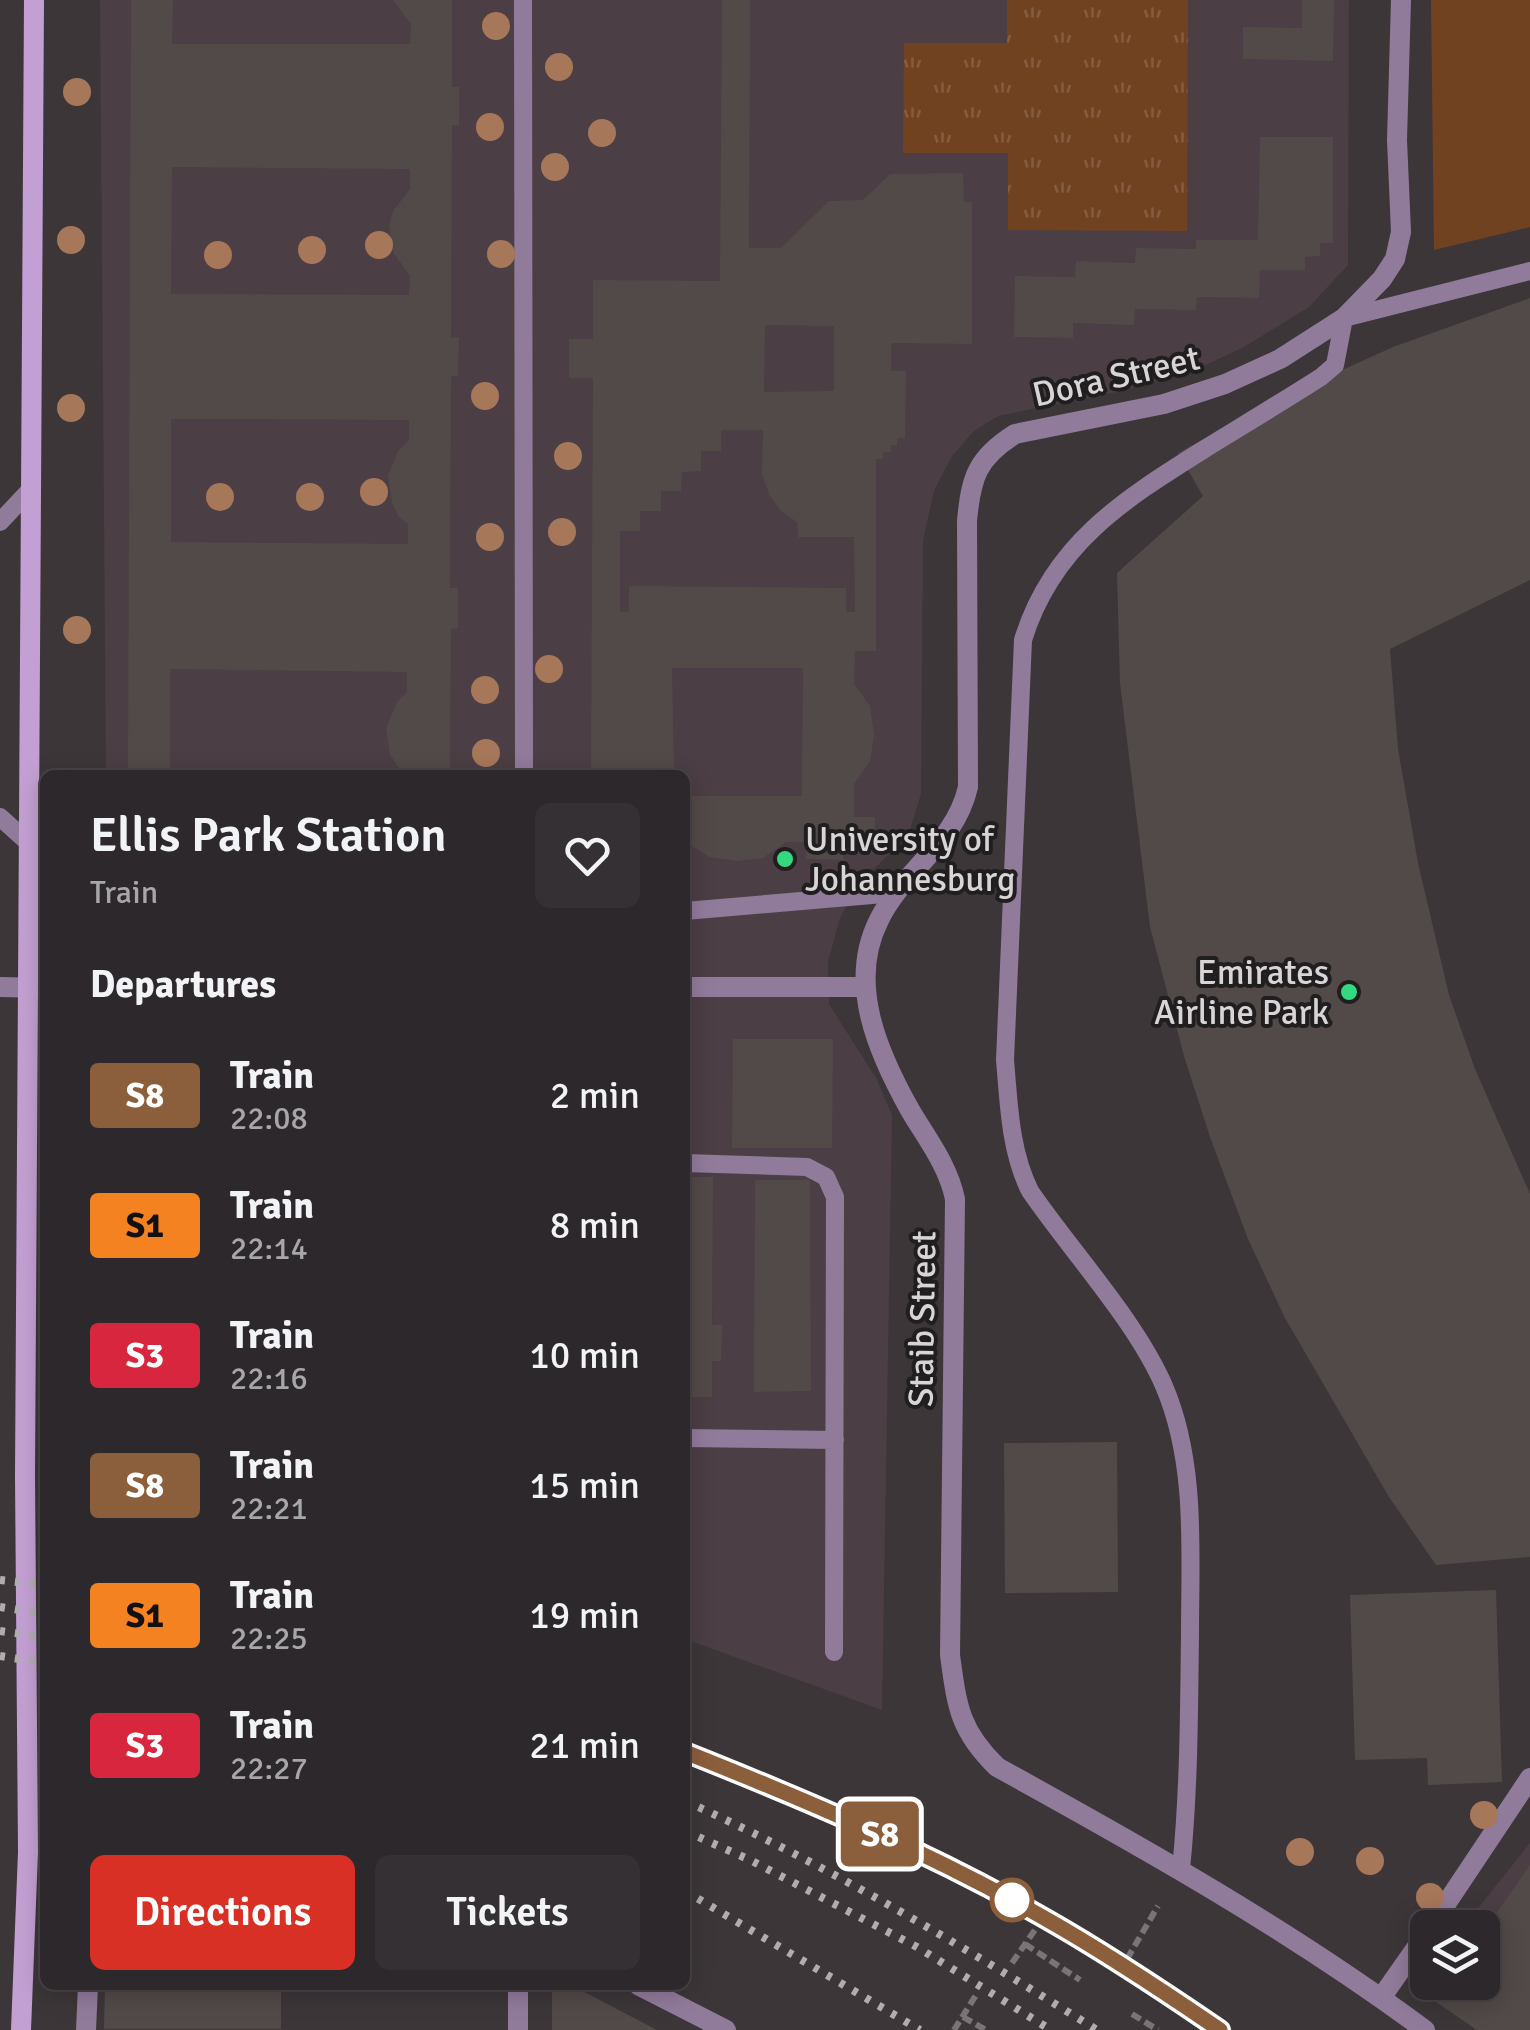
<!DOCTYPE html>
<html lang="en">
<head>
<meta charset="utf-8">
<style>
  :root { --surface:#2d282b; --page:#353033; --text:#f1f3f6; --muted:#a7a6a9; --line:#484447; --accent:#d93025 }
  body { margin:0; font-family:Signika,sans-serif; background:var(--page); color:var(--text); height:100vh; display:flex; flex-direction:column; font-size:38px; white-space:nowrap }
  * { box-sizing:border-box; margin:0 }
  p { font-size:32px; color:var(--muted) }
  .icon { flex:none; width:55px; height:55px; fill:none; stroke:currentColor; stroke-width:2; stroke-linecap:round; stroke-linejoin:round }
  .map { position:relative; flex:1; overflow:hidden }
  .sheet { position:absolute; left:40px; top:770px; width:650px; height:1220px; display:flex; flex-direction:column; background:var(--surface); border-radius:15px; box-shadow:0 5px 25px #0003,0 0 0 2px var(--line) }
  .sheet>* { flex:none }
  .badge { padding:0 20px; border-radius:8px; font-size:35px; line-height:65px }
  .fabs { position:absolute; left:1410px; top:1910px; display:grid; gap:20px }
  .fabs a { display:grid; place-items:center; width:90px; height:90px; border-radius:15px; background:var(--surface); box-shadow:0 5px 25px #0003,0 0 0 2px var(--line); font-size:50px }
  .map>.badge { position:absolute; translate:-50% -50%; box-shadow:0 0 0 5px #fff }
  h2 { padding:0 50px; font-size:38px; line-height:90px }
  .round { display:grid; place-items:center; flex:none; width:105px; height:105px; border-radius:15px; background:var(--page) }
  .overview { display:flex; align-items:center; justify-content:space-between; height:170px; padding:0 50px }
  h1 { font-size:48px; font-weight:600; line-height:75px }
  .action { display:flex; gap:20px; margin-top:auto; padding:20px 50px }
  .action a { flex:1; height:115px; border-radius:15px; background:var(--accent); color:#fff; font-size:40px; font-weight:600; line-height:115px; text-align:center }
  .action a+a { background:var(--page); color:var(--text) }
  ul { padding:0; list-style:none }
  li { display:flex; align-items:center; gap:30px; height:130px; padding:0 50px }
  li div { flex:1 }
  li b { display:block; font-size:38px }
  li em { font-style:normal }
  li .badge { min-width:110px; font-weight:700; text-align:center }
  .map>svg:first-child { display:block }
  .built { fill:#4b3e44 }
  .grass { fill:url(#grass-tufts) }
  .park { fill:#714220 }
  .building { fill:#524a49; fill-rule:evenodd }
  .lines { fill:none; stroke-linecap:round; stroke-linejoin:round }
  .path { stroke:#7a7477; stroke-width:6; stroke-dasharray:10 5; stroke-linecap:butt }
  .service { stroke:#917b9b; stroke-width:18 }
  .minor { stroke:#917b9b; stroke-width:20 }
  .secondary { stroke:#c3a0d3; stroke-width:20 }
  .rail { stroke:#b1adaf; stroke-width:8; stroke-dasharray:5 10; stroke-linecap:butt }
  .tree { fill:#a7775a }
  .line-casing { stroke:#fff; stroke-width:22 }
  .line { stroke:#8b5e3c; stroke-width:15 }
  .poi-dot { fill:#33d881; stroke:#211e20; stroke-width:4 }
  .stop-dot { fill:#fff; stroke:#8b5e3c; stroke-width:5 }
  .labels { text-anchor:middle; stroke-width:8; stroke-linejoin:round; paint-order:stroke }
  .street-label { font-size:35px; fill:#d9d5d7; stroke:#211e20 }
  .poi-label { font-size:35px; fill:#d9d5d7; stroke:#211e20; text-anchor:start }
</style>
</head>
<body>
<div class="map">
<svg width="1530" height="2030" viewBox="0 0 1530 2030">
  <defs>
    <pattern id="grass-tufts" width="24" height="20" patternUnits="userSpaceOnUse" patternTransform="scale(2.5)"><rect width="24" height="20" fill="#714220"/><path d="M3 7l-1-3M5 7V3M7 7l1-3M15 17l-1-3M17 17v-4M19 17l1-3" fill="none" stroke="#855c40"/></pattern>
  </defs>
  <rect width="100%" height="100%" fill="#3c3639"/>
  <path class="built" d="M100,0H1349L1348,265L1309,307L1244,347L1193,371L1117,392L998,416L974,431L952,456L934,491L923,540L921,794L908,836L860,882L840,918L828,962L829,1004L876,1078L892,1115L882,1710L685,1639V775H106Z
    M1530,1843V2030H1501L1442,1983L1482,1982V1928L1463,1927Z"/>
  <path class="grass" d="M1007,0H1188L1187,231L1008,230V153H903L904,43H1007Z"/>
  <path class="park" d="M1431,0H1530V227L1434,250Z"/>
  <path class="building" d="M131,0H173L172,44H410L411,24L393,0H452V87H459V125H452L451,338L459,337L458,376H451L450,588H458V628L451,629L450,775H404L390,755L386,728L397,702L407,692V672L170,669V775H128ZM172,167L410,169V189L393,211L389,225L393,252L410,276L409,295L171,294ZM171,419L409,420V440L398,451L388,476L392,503L398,516L408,524V544L171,542Z
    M722,0H750L749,248H781L829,201L863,200L890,174L963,173L964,202H972V344L891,343V371H906L905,438H897V445H891V452H883V459H876V651H855L854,684L870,706L874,735L870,761L854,784V817H875L874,853H853L854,841H843V860L806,859L807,842H786L763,858L737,861L710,857L685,842V796H802L803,668H672L674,775H591L593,378H569V339H593V280L720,281ZM765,325L834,326V391L764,392ZM721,430H763L762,475L770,496L781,511L797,522L798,537H854L855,612H846V588L629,586V612H620V531H640V511H661V491H681L682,472L701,471V451H721Z
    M1302,0H1334L1333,61L1243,59V27L1302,28Z
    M1260,137H1333V243H1320V256L1305,257V270H1260L1259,298L1197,297L1196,310L1135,309L1134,325L1073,323V338L1014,337L1015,276L1075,277L1076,261L1135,263L1136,248L1196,249V240H1258Z
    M1530,298V580L1390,649L1398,749L1418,863L1449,995L1475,1069L1530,1194V1557L1436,1565L1389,1497L1285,1318L1248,1239L1210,1137L1184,1056L1150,927L1120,683L1117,573L1203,496L1178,453L1274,401L1393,347Z
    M733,1039H833L832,1148H732Z
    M685,1177H713L712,1325H722L721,1361H712V1397H685Z
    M755,1180H810L811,1391L754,1392Z
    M1117,1442L1118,1592L1005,1593L1004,1443Z
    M1496,1590L1502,1782L1428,1785L1427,1758L1355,1760L1350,1595Z
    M1530,1865V2030H1477L1436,2002L1449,1982H1482V1934Z
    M105,1985H281V2029H104Z
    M552,1985H571L657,2030H552Z"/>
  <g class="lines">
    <path class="path" d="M1025,1944L1080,1980
      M1127,1959L1158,1906
      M1012,1963L1039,1924
      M1132,2014L1158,2030
      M963,2017L986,2030
      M954,2030L978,1992"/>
    <path class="service" d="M523,0L524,775
      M0,522L32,488
      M0,817L31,845
      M685,911L895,893
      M685,1163L807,1167L826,1177L835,1197L834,1652
      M685,1438L835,1440
      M1181,1869C1189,1791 1189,1713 1190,1634C1190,1552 1197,1463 1164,1386C1136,1321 1071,1251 1030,1191C1010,1151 1009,1105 1005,1060L1023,640C1052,545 1123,500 1203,450C1242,426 1282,402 1321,377L1335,365L1344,318L1530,271"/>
    <path class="minor" d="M1401,0L1397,140L1401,232L1395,259L1382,279L1344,318L1280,359L1225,384L1164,404L1015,434C977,458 971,477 967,521L968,787C955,844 904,869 879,920C847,983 878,1053 910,1110C927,1139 948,1165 955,1199L950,1655C957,1706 959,1730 997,1767C1144,1848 1290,1930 1425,2030
      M0,987L45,988
      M685,987H864
      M1430,1928L1530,1778
      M518,1985V2030
      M638,1985L726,2030
      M1381,1998L1428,1931
      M86,2030L88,1985"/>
    <path class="secondary" d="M21,2030L28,1852L25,1476L34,0"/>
    <path class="rail" d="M0,1580L45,1585
      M0,1607L45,1614
      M0,1631L45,1637
      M0,1656L45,1663
      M685,1752C808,1801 931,1853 1046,1919C1106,1953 1163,1991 1220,2030
      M685,1801C830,1866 962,1946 1097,2030
      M685,1831L750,1860L917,1947L1051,2030
      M685,1891L920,2030"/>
  </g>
  <g class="tree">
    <circle cx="496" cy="26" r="14"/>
    <circle cx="559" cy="67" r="14"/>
    <circle cx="77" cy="92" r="14"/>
    <circle cx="490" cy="127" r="14"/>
    <circle cx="602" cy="133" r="14"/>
    <circle cx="555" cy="167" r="14"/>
    <circle cx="71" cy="240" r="14"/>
    <circle cx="379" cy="245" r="14"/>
    <circle cx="312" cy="250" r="14"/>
    <circle cx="501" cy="254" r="14"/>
    <circle cx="218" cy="255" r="14"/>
    <circle cx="485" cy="396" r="14"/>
    <circle cx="71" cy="408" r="14"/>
    <circle cx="568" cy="456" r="14"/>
    <circle cx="374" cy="492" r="14"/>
    <circle cx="220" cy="497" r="14"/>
    <circle cx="310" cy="497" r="14"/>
    <circle cx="562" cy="532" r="14"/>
    <circle cx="490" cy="537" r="14"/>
    <circle cx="77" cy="630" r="14"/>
    <circle cx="549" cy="669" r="14"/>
    <circle cx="485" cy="690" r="14"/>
    <circle cx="486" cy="753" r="14"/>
    <circle cx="1484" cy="1815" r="14"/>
    <circle cx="1300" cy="1852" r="14"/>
    <circle cx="1370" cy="1861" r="14"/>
    <circle cx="1430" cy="1897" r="14"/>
  </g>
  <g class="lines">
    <defs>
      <path id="line" d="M685,1752C808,1801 931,1853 1046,1919C1106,1953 1163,1991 1220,2030"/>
    </defs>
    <use href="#line" class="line-casing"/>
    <use href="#line" class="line"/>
  </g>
  <g class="poi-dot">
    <circle cx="785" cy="859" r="10"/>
    <circle cx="1349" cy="992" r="10"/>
  </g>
  <circle class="stop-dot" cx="1012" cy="1900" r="20"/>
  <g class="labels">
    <g class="street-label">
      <text transform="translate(1116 376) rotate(-13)" y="12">Dora Street</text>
      <text transform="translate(922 1319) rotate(-89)" y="12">Staib Street</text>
    </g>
    <g class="poi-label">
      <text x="805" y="851">University of<tspan x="805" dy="40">Johannesburg</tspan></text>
      <text x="1329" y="984" text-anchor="end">Emirates<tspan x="1329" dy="40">Airline Park</tspan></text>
    </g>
  </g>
</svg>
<div class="fabs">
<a><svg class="icon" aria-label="layers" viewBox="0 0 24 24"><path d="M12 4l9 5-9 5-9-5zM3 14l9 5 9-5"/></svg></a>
</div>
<b class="badge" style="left:880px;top:1834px;background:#8b5e3c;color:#fff">S8</b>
<section class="sheet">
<div class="overview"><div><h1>Ellis Park Station</h1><p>Train</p></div><a class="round"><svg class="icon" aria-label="heart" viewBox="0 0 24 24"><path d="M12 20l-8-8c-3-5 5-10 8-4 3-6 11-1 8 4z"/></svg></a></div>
<h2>Departures</h2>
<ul>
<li><span class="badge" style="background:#8b5e3c;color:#fff">S8</span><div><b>Train</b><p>22:08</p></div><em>2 min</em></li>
<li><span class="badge" style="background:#f58220;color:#111">S1</span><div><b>Train</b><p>22:14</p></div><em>8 min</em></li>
<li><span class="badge" style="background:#d7263d;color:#fff">S3</span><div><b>Train</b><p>22:16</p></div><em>10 min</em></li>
<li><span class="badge" style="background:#8b5e3c;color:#fff">S8</span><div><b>Train</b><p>22:21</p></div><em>15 min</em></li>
<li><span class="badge" style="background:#f58220;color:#111">S1</span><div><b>Train</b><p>22:25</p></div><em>19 min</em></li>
<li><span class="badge" style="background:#d7263d;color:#fff">S3</span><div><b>Train</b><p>22:27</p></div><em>21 min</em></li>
</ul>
<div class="action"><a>Directions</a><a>Tickets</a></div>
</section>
</div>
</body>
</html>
